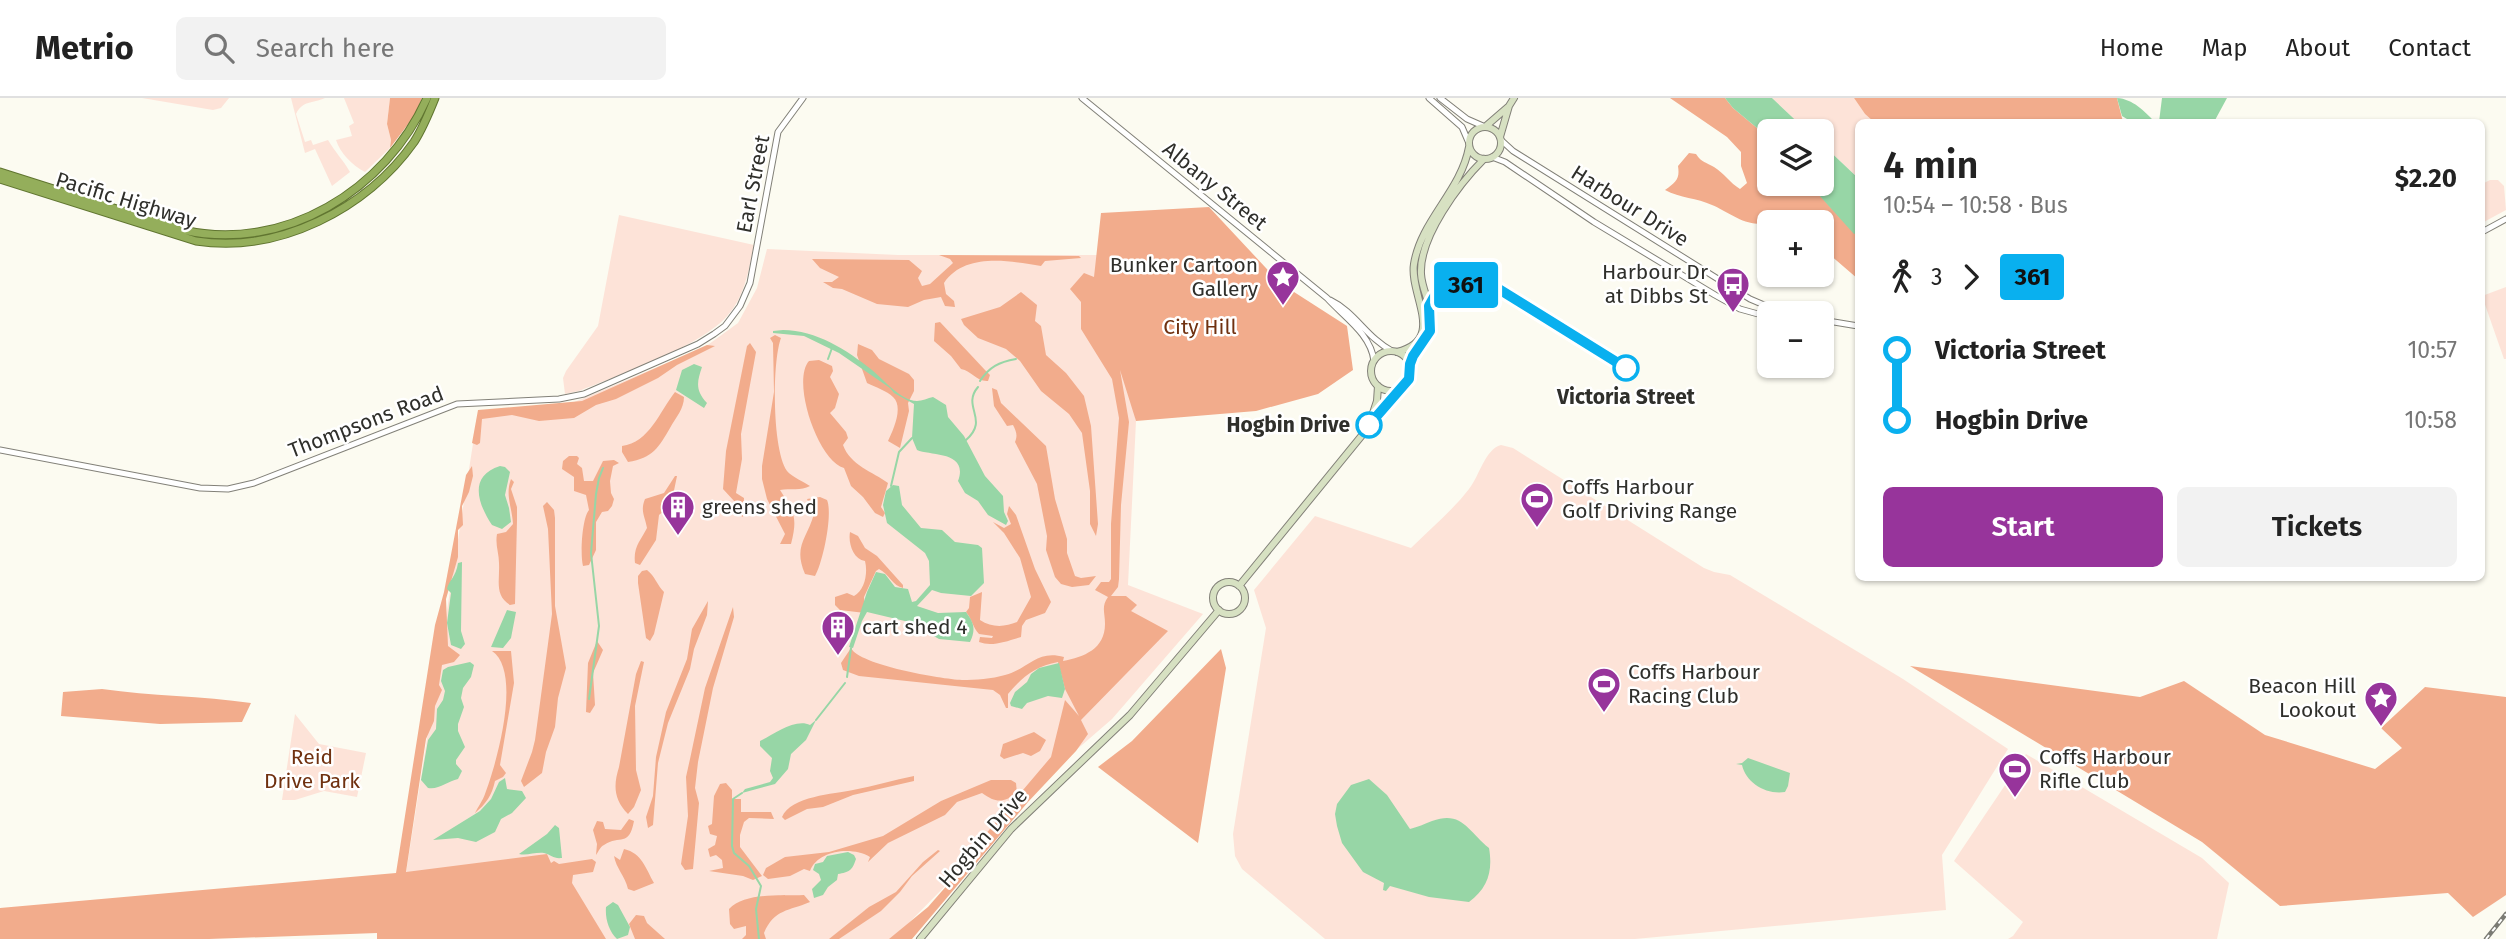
<!DOCTYPE html>
<html lang="en">
<head>
<meta charset="utf-8">
<style>
  :root { --surface:#fff; --page:#f2f2f2; --text:#222; --muted:#767676; --line:#e0e0e0; --accent:#97349b }
  body { margin:0; font-family:"Fira Sans",sans-serif; background:var(--page); color:var(--text); height:100vh; display:flex; flex-direction:column; font-size:26px; white-space:nowrap }
  * { box-sizing:border-box; margin:0 }
  p { font-size:23px; color:var(--muted) }
  .icon { flex:none; width:38px; height:38px; fill:none; stroke:currentColor; stroke-width:2; stroke-linecap:round; stroke-linejoin:round }
  .map { position:relative; flex:1; overflow:hidden }
  .panel { position:absolute; left:1855px; top:21px; width:630px; height:462px; display:flex; flex-direction:column; background:var(--surface); border-radius:10px; box-shadow:0 2px 5px #0004 }
  .panel>* { flex:none }
  .badge { padding:0 14px; border-radius:5px; font-size:24px; line-height:46px }
  .controls { position:absolute; left:1757px; top:21px; display:grid; gap:14px }
  .controls a { display:grid; place-items:center; width:77px; height:77px; border-radius:10px; background:var(--surface); box-shadow:0 2px 5px #0004; font-size:35px }
  .map>.badge { position:absolute; translate:-50% -50%; box-shadow:0 0 0 4px #fff }
  .legs { display:flex; align-items:center; gap:10px; height:77px; padding:0 28px; font-size:23px }
  .legs p { margin-inline-start:auto }
  .head { display:flex; align-items:center; justify-content:space-between; height:119px; padding:0 28px }
  h1 { font-size:38px; font-weight:600; line-height:52px }
  .primary-button { display:flex; gap:14px; margin-top:auto; padding:14px 28px }
  .primary-button a { flex:1; height:80px; border-radius:10px; background:var(--accent); color:#fff; font-size:28px; font-weight:600; line-height:80px; text-align:center }
  .primary-button a+a { background:var(--page); color:var(--text) }
  ul { padding:0 28px; list-style:none }
  li { display:flex; align-items:center; gap:24px; height:70px; font-size:26px }
  li i { display:grid; place-items:center; width:10px; height:100%; margin:0 9px; background:currentColor }
  li i::after { content:''; width:18px; height:18px; margin:-9px; border:5px solid; border-radius:50%; background:var(--surface) }
  li p { margin-inline-start:auto }
  li:first-child i { background:linear-gradient(#0000 50%,currentColor 0) }
  li:last-child i { background:linear-gradient(currentColor 50%,#0000 0) }
  header { display:flex; align-items:center; gap:42px; box-sizing:border-box; height:98px; padding:0 35px; background:var(--surface); border-bottom:2px solid var(--line) }
  header strong { font-size:33px }
  nav { display:flex; gap:38px; margin-inline-start:auto; font-size:24px }
  .search { width:490px; height:63px; background:var(--page); display:flex; align-items:center; gap:18px; box-sizing:border-box; padding:0 24px; border-radius:10px; color:var(--muted); font-size:26px }
  .map>svg:first-child { display:block }
  .green { fill:#fde3d8 }
  .forest { fill:#f2ac8c }
  .water { fill:#97d6a6 }
  .lines { fill:none; stroke-linecap:round; stroke-linejoin:round }
  .stream { stroke:#97d6a6; stroke-width:2 }
  .tertiary-casing { stroke:#828078; stroke-width:7 }
  .secondary-casing { stroke:#828078; stroke-width:8 }
  .trunk-casing { stroke:#607530; stroke-width:9 }
  .tertiary { stroke:#fff; stroke-width:5 }
  .secondary { stroke:#d7e1c2; stroke-width:6 }
  .trunk { stroke:#94ae5b; stroke-width:7 }
  .rail-casing { stroke:#7b7b74; stroke-width:4.5 }
  .rail { stroke:#fff; stroke-width:2; stroke-dasharray:5; stroke-linecap:butt }
  .line-1-casing { stroke:#fff; stroke-width:16 }
  .line-1 { stroke:#09b0ef; stroke-width:10 }
  .stop-1-dot { fill:#fff; stroke:#09b0ef; stroke-width:3.5 }
  .labels { text-anchor:middle; stroke-width:5; stroke-linejoin:round; paint-order:stroke }
  .street-label { font-size:21px; fill:#2f2f2b; stroke:#fff }
  .poi-label { font-size:21px; fill:#2f2f2b; stroke:#fff; text-anchor:start }
  .park-label { font-size:21px; fill:#703110; stroke:#fff }
  .stop-label { font-size:21px; font-weight:bold; fill:#2f2f2b; stroke:#fff }
</style>
</head>
<body>
<header>
<strong>Metrio</strong>
<div class="search"><svg class="icon" aria-label="search" viewBox="0 0 24 24"><circle cx="10" cy="10" r="6"/><path d="M15 15l6 6"/></svg>Search here</div>
<nav><a>Home</a><a>Map</a><a>About</a><a>Contact</a></nav>
</header>
<div class="map">
<svg width="2506" height="841" viewBox="0 0 2506 841">
  <rect width="100%" height="100%" fill="#fcfbf1"/>
  <path class="green" d="M142,0H229L221,10L213,12Z
    M291,0H325C312,6 303,2 296,16L305,44L311,42L313,47L328,42C335,54 344,63 350,74L332,88L315,51L305,55Z
    M344,0H390L387,26L391,42L390,50L365,74C352,67 340,55 336,42L352,38L349,28L354,25Z
    M1772,0H1854L1865,16L1874,24H1858V80L1822,46V33H1807Z
    M2490,82H2498L2504,88L2506,112L2482,125V86Z
    M619,117L754,147C749,171 745,198 728,217C702,248 619,277 579,293L565,296L563,280L566,273L598,228Z
    M767,151L898,157H1099L1105,173L1136,323L1128,487L1203,516L1112,621L1052,673L953,780L893,841H591L406,775L477,320L572,305L705,249L738,225L757,190Z
    M2506,189V261H2504L2482,198Z
    M1501,347L1513,350L1704,470L1714,474L1730,477L1903,581L2008,651L1942,757L1946,812L1635,841H1325L1242,771L1235,758L1233,736L1266,530L1254,492L1315,418L1411,450C1430,431 1453,412 1469,391C1479,379 1485,351 1501,347Z
    M295,616L319,646L366,655L357,699L324,693L295,702H282Z
    M2026,656L2202,760L2229,785L2217,841H2008L2013,838L2023,824L1954,763Z"/>
  <path class="forest" d="M390,0H422L415,17L390,50L391,42L387,26Z
    M1670,0H1725L1733,10L1769,40V86H1809L1850,130L1856,135L1858,134V181L1822,150V124H1788L1776,115C1772,119 1768,124 1763,125C1746,129 1727,113 1712,107C1697,100 1680,100 1665,92C1676,84 1680,81 1678,68L1689,55L1696,56C1702,65 1706,64 1714,69C1724,75 1730,85 1740,91L1747,85L1741,68V54L1727,39Z
    M1854,0H2117L2123,24H1874L1865,16Z
    M1209,109L1280,185L1347,228L1353,272L1318,296L1256,313L1136,323L1120,272L1129,324L1121,407L1119,481L1118,489L1111,498H1126L1137,507L1131,513L1168,533L1081,622L1088,636L1076,653L1028,704L912,841H889L928,809L963,769L984,738L1051,659L1065,602L1079,618L1065,591L1058,564C1036,568 1022,579 1008,596V610H1006L1000,597L993,592L859,578L843,572L841,565L851,550C859,567 941,581 962,582C975,582 992,581 1005,577C1028,571 1037,551 1064,559L1063,563C1084,559 1105,551 1105,526C1105,514 1101,509 1108,499L1095,492L1101,484H1109L1111,481V426L1119,320L1112,281L1081,231V204L1070,191L1084,175L1094,179L1101,115Z
    M939,157L1079,158L1081,160L1045,163L1041,168C1010,163 965,154 944,185L946,196L954,203L955,209L945,208L941,199L924,202L908,209L877,206L842,191L833,190L823,184H832L839,179L820,170L812,161L909,162L922,173L918,180L922,188L930,186L953,165L950,161Z
    M1021,194L1037,207L1035,223L1041,228L1046,257L1066,275L1084,298L1091,328L1098,426L1096,438L1090,426V393L1082,335L1069,316L1041,293L1020,263L1006,251L978,240L964,227L961,221L1000,209Z
    M940,224L985,272L990,277L988,283C977,284 972,273 961,271L951,258L934,243L935,225Z
    M775,237L781,240C772,264 772,352 787,373C792,379 804,384 810,388C801,393 790,390 780,392C794,414 798,419 791,446H780L785,436L767,401L762,381V368L774,294L773,245L770,240Z
    M750,245L756,254L741,336L742,361L736,395L744,400L743,419L737,415L735,404L723,391L726,353L747,248Z
    M858,246L872,252L879,261L909,276L914,282V293L908,305L909,313L900,350L888,343C893,332 904,309 893,299C887,293 875,289 867,285L857,257Z
    M707,247L715,248L677,267L658,280L616,301L596,307L574,320L539,323L512,317L482,321L480,345L477,347L472,345L478,312L582,303Z
    M819,262L832,268L833,273L830,279L839,296L835,310L830,315L846,334L848,340L843,347C850,367 873,374 888,385L881,409L885,415L883,419L875,415L863,399L851,388L844,370C818,363 791,283 809,263Z
    M992,290L997,292L1001,305L1046,348L1055,401L1067,441V455L1075,478L1081,480L1096,478L1089,487L1072,489L1061,486L1055,479L1046,452L1047,438L1037,386L1015,344C1018,337 1016,333 1013,327L1007,328L994,308Z
    M675,294L684,299C684,311 676,319 670,330C659,349 653,360 628,364L622,354V348C649,345 660,313 675,294Z
    M569,358H577L579,360L577,366L582,370L584,383H593L603,363L614,362L619,365L613,368L610,383L611,395L614,401L612,408L608,413L602,414L596,424V452L589,467L583,468C580,457 582,420 589,412L586,397L574,393V379L562,371L563,363Z
    M472,368L473,378L469,394L462,408L463,427L458,432V459L446,501L448,548L460,557L454,564L442,567L439,587L442,592L435,608L434,623L426,641L406,774L547,756L551,765L554,763L559,766L592,761L596,764L593,774L573,777L572,785L606,841H377V835L209,841H0V810L396,775L435,527L444,494L466,377Z
    M675,378H677L671,407L659,417L656,442L640,467L635,465C633,449 641,442 647,430C645,418 640,413 645,401L664,395Z
    M511,381L514,384L511,391L517,409V422L515,506L510,507C494,497 500,482 499,465C499,455 495,447 497,436L506,434L513,426C512,409 505,397 511,381Z
    M820,399L827,402C833,416 823,464 815,478L805,476C793,448 807,441 814,416L807,401Z
    M547,404L554,412L555,420V508L566,570L558,600L555,629L546,654L542,675L524,689L521,683L532,654L535,642L552,516L548,431L543,408Z
    M1009,408L1016,417L1035,471L1051,504L1045,515L1026,522L1022,528L1021,539C1007,543 992,549 979,544L980,539L992,540L993,538L979,536C973,530 972,521 966,514L969,510L970,499L982,494L980,522C992,530 1005,529 1017,524L1031,499L1020,460L1004,435L993,424L1004,430L1011,426L1007,416Z
    M850,434L858,438L865,450L877,458L903,487V490C893,488 889,476 879,471L876,473L864,499L865,515L840,512L835,507V499L847,495L854,498C865,492 868,475 865,463C853,461 848,445 850,434Z
    M647,472C655,478 657,487 664,494L654,536L650,543L646,540L638,485V478L642,473Z
    M708,503L707,517L694,551L690,571L668,625L658,665L653,727L648,730L646,719L653,698L656,659L666,614L687,561L692,531Z
    M733,509L734,519L713,590L698,664L695,690L699,705L693,771L685,772L681,766L688,718L686,679L690,661L705,590Z
    M597,543L603,552L593,575L595,607L590,615L586,614L588,565Z
    M1221,551L1226,570L1198,745L1098,669L1132,643Z
    M492,553H511L514,585L500,667L506,675L503,679L495,683C492,697 486,706 475,715C478,709 483,702 485,696C496,667 523,574 492,553Z
    M641,563L644,564L635,608L636,672L641,692L634,709L628,716C614,702 613,688 619,669L636,576Z
    M1910,568L2140,599L2184,583L2265,637L2375,671L2402,650L2381,630L2425,589L2506,599V797L2473,819L2448,795L2280,808L2202,744Z
    M102,591C151,598 202,598 251,605L242,624L160,626L61,618L63,594Z
    M1034,634L1046,642L1040,653L1031,658L1023,655L1004,661L1000,658L1003,646Z
    M914,678V683L853,697L823,709L807,711L785,722L782,719C791,698 834,696 853,692C874,688 894,682 914,678Z
    M991,682H1011L1016,685L1017,695C1003,705 996,705 982,695L957,704L945,717L888,745L868,764L870,759C852,748 818,752 810,773L804,771L790,778L768,781L763,777L766,770L785,759L829,754L883,738L941,703Z
    M726,685L732,692V701H741V714H771L774,721L749,720L744,724L740,737V749L762,778L753,782L743,778L709,773L723,770L722,762L716,757L710,759L708,751L715,747L717,738L710,736L708,728L712,726L714,698L720,686Z
    M629,721L634,723C629,750 620,736 604,747C600,749 599,753 596,757L597,746L593,732L597,723L603,724L605,731L621,732Z
    M624,751C642,755 646,771 654,785L634,793L628,791C625,778 616,770 614,758L620,762Z
    M938,752L940,753L912,778L900,794L881,813L839,841H829L869,809L896,794L923,764Z
    M804,797L810,804C789,813 774,811 764,835L766,841H742L746,837V828L734,831L730,826L729,811C745,794 781,798 804,797Z
    M636,817L644,818L647,825L665,841H635L629,826Z"/>
  <path class="water" d="M1725,0H1772L1807,33H1769V40L1733,10Z
    M2117,0C2133,1 2144,13 2155,24H2132L2122,18Z
    M2162,0H2227L2214,24H2159Z
    M1822,46L1858,80V134L1854,136L1809,86H1822Z
    M783,232C816,232 847,252 872,272C884,282 901,303 917,303C922,303 928,300 933,299L946,307L948,319L964,338L985,378L1003,398L1004,414L1008,423L1006,427L988,417L978,403L965,395L958,383C969,353 931,358 917,352L912,340L914,306L894,295L890,290L839,255L804,238L773,235V233Z
    M694,266L702,269C697,284 695,292 707,305L704,310L676,292L682,272Z
    M500,368L505,369L510,374L505,397L509,410L511,424L502,431L492,427C478,406 468,378 500,368Z
    M893,387L899,388L902,407L921,430L942,432L955,444L978,447L982,450L984,485L971,498L941,495L932,492L917,508L938,515L966,514C974,525 976,531 970,544L939,541L909,524L867,514L862,523L853,550L849,549L867,494L876,474L885,476L895,489L908,491L912,504L916,503L930,487L929,463L925,455L887,425L883,407L886,393Z
    M462,464L461,533L465,546L461,551L451,547L447,525L451,495L447,491C449,482 456,479 458,465Z
    M507,512L516,514L511,540L503,550L491,549Z
    M470,564L474,567L471,579L463,590L461,600L464,609L458,626V633L465,649L456,662V666L462,673L458,681C448,683 439,692 428,690L421,682L428,642L436,631L437,611L443,602L445,593L441,583L443,572L448,569Z
    M1059,565L1065,591L1062,600L1048,598L1027,605L1022,611L1011,608L1010,605L1015,594L1027,584L1031,576L1039,570Z
    M816,622L806,642L791,656L788,671L775,686L742,695L745,691L770,684L773,680L770,673L772,660L760,648V643C773,637 795,620 810,627Z
    M1748,660L1790,675L1788,688L1785,694C1766,697 1746,685 1742,667L1736,666L1742,665Z
    M505,680L507,691L522,693L526,700L512,715L501,721L495,734L476,744L458,740L433,742L480,713L491,701L499,684Z
    M1369,681L1387,697L1410,731C1418,729 1424,726 1432,723C1462,712 1468,733 1489,750C1493,773 1488,790 1469,804L1429,799L1390,788L1386,793L1383,792L1384,785L1363,774L1342,745L1337,728L1335,716L1337,706L1351,687Z
    M555,727L559,730L562,760C553,761 552,757 544,755C535,754 527,758 519,756L547,736Z
    M848,754L854,757L856,761C852,773 849,774 838,776L837,782L828,789L823,797L814,800L812,791L821,782L819,776L813,772L815,766L823,764L827,758Z
    M613,804L618,807L630,829L628,837L617,841C609,833 605,821 606,809Z"/>
  <g class="lines">
    <path class="stream" d="M828,261L832,250
      M980,283C989,269 999,264 1016,261
      M966,342C990,321 961,309 978,289
      M891,388L899,354L912,340
      M847,579L851,550
      M589,601L599,528L591,455L596,396L599,380L603,370
      M816,622L845,585
      M742,695L733,701L732,748L734,755L749,768L761,788L756,811L759,841"/>
    <defs>
      <path id="tertiary" d="M1082,0L1327,200C1344,219 1371,236 1374,263
        M1429,0L1462,29L1468,43
        M1440,0L1467,21L1483,28
        M1501,42L1513,53L1750,201L1783,215
        M1492,59L1505,64L1594,124L1715,197L1740,211L1758,216H1769
        M2482,134L2506,121
        M1330,202C1355,214 1367,240 1392,253
        M1822,222L1858,228
        M0,352L200,390L228,391L254,385L457,306L559,301L584,296L698,246L714,236L725,228L740,208L750,185L778,34L803,0"/>
      <path id="secondary" d="M1486,28L1508,9
        M1469 45a16 16 0 1 1 32 0a16 16 0 1 1-32 0Z
        M1500,39L1509,8L1514,0
        M1371 273a20 20 0 1 1 40 0a20 20 0 1 1-40 0Z
        M1397,254C1447,242 1409,197 1414,166C1421,122 1461,93 1469,49
        M1410,266C1415,253 1428,243 1431,229C1434,210 1422,194 1421,176C1419,139 1459,86 1484,61
        M1370,324L1377,303L1378,288
        M1213 500a16 16 0 1 1 32 0a16 16 0 1 1-32 0Z
        M1239,488L1399,292
        M920,841L1011,731L1130,617L1219,512"/>
      <path id="trunk" d="M0,74L183,132C284,155 386,92 427,0
        M0,81L196,143C278,156 367,111 414,44C423,30 429,15 435,0"/>
    </defs>
    <use href="#tertiary" class="tertiary-casing"/>
    <use href="#secondary" class="secondary-casing"/>
    <use href="#trunk" class="trunk-casing"/>
    <use href="#tertiary" class="tertiary"/>
    <use href="#secondary" class="secondary"/>
    <use href="#trunk" class="trunk"/>
    <defs>
      <path id="rail" d="M2486,841L2506,816"/>
    </defs>
    <use href="#rail" class="rail-casing"/>
    <use href="#rail" class="rail"/>
  </g>
  <g class="lines">
    <defs>
      <path id="line-1" d="M1369,327L1409,281L1410,266L1413,258L1430,233L1429,208L1434,199L1478,182L1489,185L1626,270"/>
    </defs>
    <use href="#line-1" class="line-1-casing"/>
    <use href="#line-1" class="line-1"/>
  </g>
  <defs>
    <symbol id="sight-pin" viewBox="-11 -11 22 30"><path d="M0 17L-7.5 6A9.5 9.5 0 1 1 7.5 6Z" fill="#97349b" stroke="#fff"/><path d="M0-6L1.8-2.2L6-1.7L2.9 1.2L3.7 5.4L0 3.3L-3.7 5.4L-2.9 1.2L-6-1.7L-1.8-2.2Z" fill="#fff"/></symbol>
    <symbol id="bus-pin" viewBox="-11 -11 22 30"><path d="M0 17L-7.5 6A9.5 9.5 0 1 1 7.5 6Z" fill="#97349b" stroke="#fff"/><path d="M-5-6H5V4H4V6H2V4H-2V6H-4V4H-5ZM-3.5-4V0h7V-4ZM-3.5 1.2v1.5H-2V1.2ZM2 1.2v1.5H3.5V1.2Z" fill="#fff"/></symbol>
    <symbol id="stadium-pin" viewBox="-11 -11 22 30"><path d="M0 17L-7.5 6A9.5 9.5 0 1 1 7.5 6Z" fill="#97349b" stroke="#fff"/><path d="M0-5a6.5 5 0 1 0 0 10a6.5 5 0 1 0 0-10ZM-3.5-1.8h7v3.6h-7Z" fill="#fff"/></symbol>
    <symbol id="building-pin" viewBox="-11 -11 22 30"><path d="M0 17L-7.5 6A9.5 9.5 0 1 1 7.5 6Z" fill="#97349b" stroke="#fff"/><path d="M-4-6H4V6H1V3H-1V6H-4ZM-2.5-4.3h1.7v1.8h-1.7ZM.8-4.3h1.7v1.8H.8ZM-2.5-1h1.7V.8h-1.7ZM.8-1h1.7V.8H.8Z" fill="#fff"/></symbol>
  </defs>
  <g fill-rule="evenodd">
    <use href="#sight-pin" x="1264" y="160" width="38" height="52"/>
    <use href="#bus-pin" x="1714" y="167" width="38" height="52"/>
    <use href="#stadium-pin" x="1518" y="382" width="38" height="52"/>
    <use href="#building-pin" x="659" y="390" width="38" height="52"/>
    <use href="#building-pin" x="819" y="510" width="38" height="52"/>
    <use href="#stadium-pin" x="1585" y="567" width="38" height="52"/>
    <use href="#sight-pin" x="2362" y="581" width="38" height="52"/>
    <use href="#stadium-pin" x="1996" y="652" width="38" height="52"/>
  </g>
  <g class="stop-1-dot">
    <circle cx="1626" cy="270" r="12"/>
    <circle cx="1369" cy="327" r="12"/>
  </g>
  <g class="labels">
    <g class="street-label">
      <text transform="translate(753 86) rotate(-79)" y="7">Earl Street</text>
      <text transform="translate(1215 88) rotate(39)" y="7">Albany Street</text>
      <text transform="translate(126 102) rotate(17)" y="7">Pacific Highway</text>
      <text transform="translate(1630 108) rotate(32)" y="7">Harbour Drive</text>
      <text transform="translate(366 324) rotate(-21)" y="7">Thompsons Road</text>
      <text transform="translate(983 740) rotate(-49)" y="7">Hogbin Drive</text>
    </g>
    <g class="poi-label">
      <text x="1258" y="174" text-anchor="end">Bunker Cartoon<tspan x="1258" dy="24">Gallery</tspan></text>
      <text x="1708" y="181" text-anchor="end">Harbour Dr<tspan x="1708" dy="24">at Dibbs St</tspan></text>
      <text x="1562" y="396">Coffs Harbour<tspan x="1562" dy="24">Golf Driving Range</tspan></text>
      <text x="702" y="416">greens shed</text>
      <text x="862" y="536">cart shed 4</text>
      <text x="1628" y="581">Coffs Harbour<tspan x="1628" dy="24">Racing Club</tspan></text>
      <text x="2356" y="595" text-anchor="end">Beacon Hill<tspan x="2356" dy="24">Lookout</tspan></text>
      <text x="2039" y="666">Coffs Harbour<tspan x="2039" dy="24">Rifle Club</tspan></text>
    </g>
    <g class="park-label">
      <text x="1200" y="236">City Hill</text>
      <text x="312" y="666">Reid<tspan x="312" dy="24">Drive Park</tspan></text>
    </g>
    <g class="stop-label">
      <text x="1626" y="306">Victoria Street</text>
      <text x="1350" y="334" text-anchor="end">Hogbin Drive</text>
    </g>
  </g>
</svg>
<div class="controls">
<a><svg class="icon" aria-label="layers" viewBox="0 0 24 24"><path d="M12 4l9 5-9 5-9-5zM3 14l9 5 9-5"/></svg></a>
<a>+</a>
<a>−</a>
</div>
<b class="badge" style="left:1466px;top:187px;background:#09b0ef;color:#111">361</b>
<section class="panel">
<div class="head"><div><h1>4 min</h1><p>10:54 – 10:58 · Bus</p></div><b>$2.20</b></div>
<div class="legs"><svg class="icon" aria-label="walk" viewBox="0 0 24 24"><circle cx="13" cy="4" r="2"/><path d="M13 8l-2 6 4 7M11 14l-3 7M7 12l3-4h3l4 4"/></svg>3<svg class="icon" aria-label="forward" viewBox="0 0 24 24"><path d="M9 5l7 7-7 7"/></svg><b class="badge" style="background:#09b0ef;color:#111">361</b></div>
<ul>
<li><i style="color:#09b0ef"></i><b>Victoria Street</b><p>10:57</p></li>
<li><i style="color:#09b0ef"></i><b>Hogbin Drive</b><p>10:58</p></li>
</ul>
<div class="primary-button"><a>Start</a><a>Tickets</a></div>
</section>
</div>
</body>
</html>
